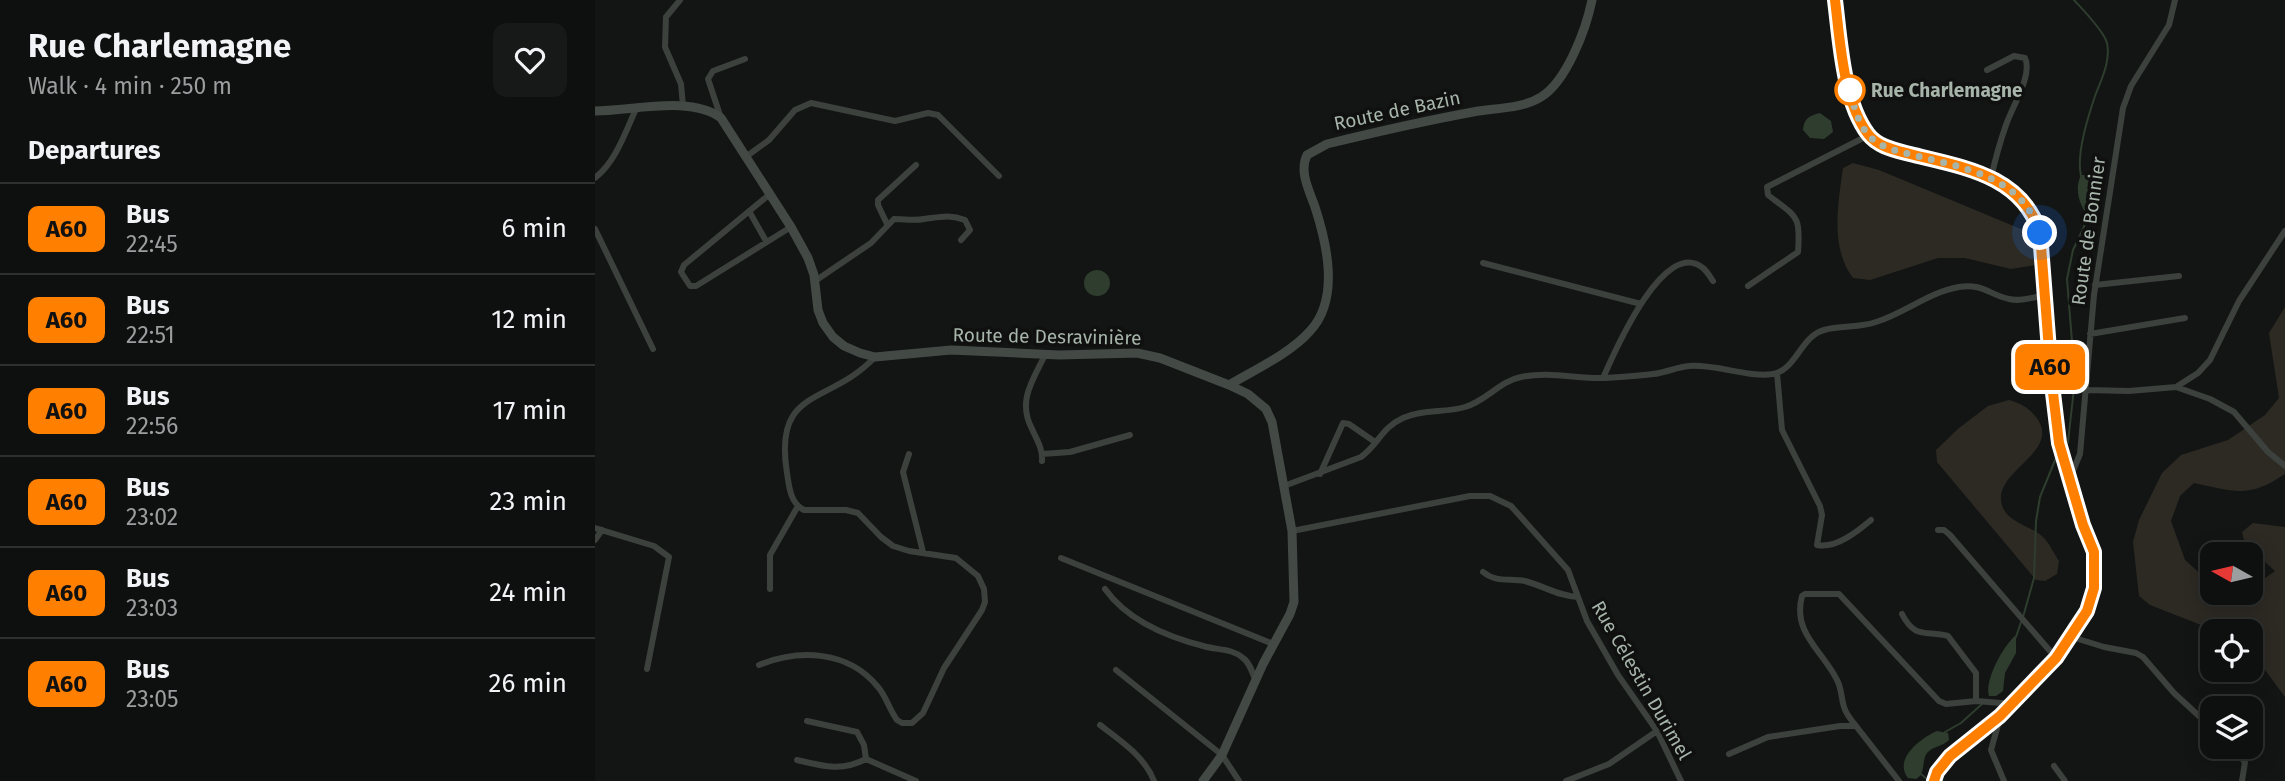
<!DOCTYPE html>
<html lang="en">
<head>
<meta charset="utf-8">
<style>
  :root { --surface:#0e100f; --page:#171918; --text:#f1f3f6; --muted:#9b9d9e; --line:#2e302f }
  body { margin:0; font-family:"Fira Sans",sans-serif; background:var(--page); color:var(--text); height:100vh; display:flex; flex-direction:column; font-size:26px; white-space:nowrap }
  * { box-sizing:border-box; margin:0 }
  p { font-size:23px; color:var(--muted) }
  .icon { flex:none; width:38px; height:38px; fill:none; stroke:currentColor; stroke-width:2; stroke-linecap:round; stroke-linejoin:round }
  .map { position:relative; flex:1; overflow:hidden }
  .details { display:flex; flex-direction:column; background:var(--surface); width:595px }
  .details>* { flex:none }
  .badge { padding:0 14px; border-radius:10px; font-size:24px; line-height:46px }
  .needle { width:46px; rotate:278deg }
  .buttons { position:absolute; left:1605px; top:542px; display:grid; gap:14px }
  .buttons a { display:grid; place-items:center; width:63px; height:63px; border-radius:14px; background:var(--surface); box-shadow:0 4px 18px #0003,0 0 0 2px var(--line); font-size:35px }
  .you { position:absolute; width:35px; height:35px; margin:-18px; border:5px solid #fff; border-radius:50%; background:#1a73e8; box-shadow:0 0 0 10px #1a73e833 }
  .map>.badge { position:absolute; translate:-50% -50%; box-shadow:0 0 0 4px #fff }
  h2 { padding:0 28px; font-size:26px; line-height:63px }
  .round { display:grid; place-items:center; flex:none; width:74px; height:74px; border-radius:14px; background:var(--page) }
  .overview { display:flex; align-items:center; justify-content:space-between; height:119px; padding:0 28px }
  h1 { font-size:33px; font-weight:700; line-height:52px }
  ul { padding:0; list-style:none }
  li { display:flex; align-items:center; gap:21px; height:91px; padding:0 28px; border-top:2px solid var(--line) }
  li div { flex:1 }
  li b { display:block; font-size:26px }
  li em { font-style:normal }
  li .badge { min-width:77px; font-weight:700; text-align:center }
  main { display:flex; flex:1; min-height:0 }
  .map>svg:first-child { display:block }
  .green { fill:#2d2a24 }
  .water { fill:#2e3d2e }
  .lines { fill:none; stroke-linecap:round; stroke-linejoin:round }
  .stream { stroke:#2e3d2e; stroke-width:2 }
  .street { stroke:#3c413e; stroke-width:6 }
  .secondary { stroke:#434a45; stroke-width:9 }
  .line-casing { stroke:#fff; stroke-width:16 }
  .line { stroke:#ff8000; stroke-width:10 }
  .walk { stroke:#a6b4aa; stroke-width:7; stroke-dasharray:0 12.6 }
  .stop-dot { fill:#fff; stroke:#ff8000; stroke-width:3.5 }
  .labels { text-anchor:middle; stroke-width:7; stroke-linejoin:round; paint-order:stroke }
  .stop-label { font-size:19px; font-weight:bold; fill:#a6b4aa; stroke:#0f100f; text-anchor:start }
  .street-label { font-size:19px; fill:#a6b4aa; stroke:#0f100f }
</style>
</head>
<body>
<main>
<section class="details">
<div class="overview"><div><h1>Rue Charlemagne</h1><p>Walk · 4 min · 250 m</p></div><a class="round"><svg class="icon" aria-label="heart" viewBox="0 0 24 24"><path d="M12 20l-8-8c-3-5 5-10 8-4 3-6 11-1 8 4z"/></svg></a></div>
<h2>Departures</h2>
<ul>
<li><span class="badge" style="background:#ff8000;color:#111">A60</span><div><b>Bus</b><p>22:45</p></div><em>6 min</em></li>
<li><span class="badge" style="background:#ff8000;color:#111">A60</span><div><b>Bus</b><p>22:51</p></div><em>12 min</em></li>
<li><span class="badge" style="background:#ff8000;color:#111">A60</span><div><b>Bus</b><p>22:56</p></div><em>17 min</em></li>
<li><span class="badge" style="background:#ff8000;color:#111">A60</span><div><b>Bus</b><p>23:02</p></div><em>23 min</em></li>
<li><span class="badge" style="background:#ff8000;color:#111">A60</span><div><b>Bus</b><p>23:03</p></div><em>24 min</em></li>
<li><span class="badge" style="background:#ff8000;color:#111">A60</span><div><b>Bus</b><p>23:05</p></div><em>26 min</em></li>
</ul>
</section>
<div class="map">
<svg width="1690" height="781" viewBox="0 0 1690 781">
  <rect width="100%" height="100%" fill="#131514"/>
  <path class="green" d="M1258,163L1284,170L1433,232L1438,236L1440,265L1416,269L1370,258H1343L1275,280L1258,278C1235,248 1243,204 1248,168Z
    M1690,307V474C1653,499 1639,491 1599,483L1585,496L1576,521L1590,560L1617,584V593H1628L1636,601L1647,593H1656V588L1680,571L1650,544L1647,532L1658,523L1690,527V697L1656,651V632H1624L1555,605L1544,596L1538,542L1544,520L1567,473L1586,455L1633,440L1670,415L1684,398L1674,333Z
    M1414,400C1427,404 1433,407 1441,417C1467,451 1403,469 1406,500C1408,523 1435,524 1449,538C1455,544 1459,554 1464,561L1462,574L1450,581L1441,580L1342,462L1341,450L1364,428L1393,406Z"/>
  <path class="water" d="M1225,113L1236,121L1238,132L1229,139L1215,138L1208,130C1209,118 1214,116 1225,113Z
    M1486,175H1493L1497,179V190L1503,208L1498,213H1491C1483,202 1480,187 1486,175Z
    M489 283a13 13 0 1 1 26 0a13 13 0 1 1-26 0Z
    M1421,635V653L1410,673L1408,691L1401,696H1394C1389,681 1408,646 1421,635Z
    M1342,731L1353,733L1354,740C1347,747 1338,746 1332,753C1327,760 1330,769 1325,776L1321,779L1313,778C1298,759 1326,738 1342,731Z"/>
  <g class="lines">
    <path class="stream" d="M1479,0C1488,10 1509,31 1512,43C1516,61 1506,80 1500,96C1493,117 1481,154 1486,176
      M1469,447L1473,442L1480,379L1472,279L1478,250L1489,227L1491,212
      M1428,617L1439,578L1441,521L1445,497L1463,453
      M1421,637L1426,622
      M1350,732L1366,723L1387,704
      M1326,774L1334,781"/>
    <path class="street" d="M85,0L71,17L70,47L86,84L88,106
      M1392,70L1419,56L1430,58C1438,75 1417,107 1411,125C1405,142 1400,160 1396,178
      M126,118L113,79L118,71L150,59
      M152,156L174,140L200,110L216,103L300,121L333,113L343,115L404,176
      M0,178C21,161 30,133 41,109
      M175,194L89,265L86,272L95,286H101L196,227
      M154,211L171,241
      M292,224L283,205V200L321,165
      M0,229L58,349
      M888,263L1046,304
      M220,281L276,243L299,219C309,219 320,221 329,219C345,217 355,214 370,220L375,230L366,240
      M1500,285L1584,276
      M1153,286L1203,252C1206,214 1201,217 1173,195L1172,187L1274,135
      M1495,334L1590,318
      M1182,373L1187,430L1225,506L1227,515L1222,545C1241,549 1263,531 1276,520
      M1008,378C1019,353 1069,236 1108,268C1112,271 1115,277 1118,281
      M1581,387L1603,373L1615,360L1644,301L1690,231
      M1492,390L1534,391L1581,387L1615,399L1639,412L1673,452L1690,466
      M314,454L308,472L328,552
      M447,454L475,452L535,435
      M447,461C448,449 442,440 437,429C422,401 438,380 450,355
      M725,474L748,423L754,424L780,442
      M1475,478L1485,454L1499,295L1528,108L1536,86L1574,25L1580,0
      M689,486L766,457C784,444 786,428 808,418C828,409 850,413 870,407C891,401 905,381 926,377C954,371 982,379 1010,378C1026,377 1042,376 1058,374C1070,373 1082,367 1094,366C1122,364 1153,378 1178,374C1201,370 1206,336 1229,330C1246,325 1265,328 1281,322C1310,313 1334,292 1364,287C1387,283 1395,295 1414,299C1426,302 1439,297 1451,295
      M0,528L59,546L74,557L52,669
      M1343,530H1349L1355,535L1461,658
      M697,531L875,496H895L916,506L973,570L992,621L1023,675L1062,731L1086,781
      M0,540L7,530
      M466,558L678,644
      M888,572C902,583 914,578 930,581C949,586 963,596 983,597
      M175,589V555L203,506
      M510,589C533,621 575,638 612,647C625,650 638,649 648,658C655,663 658,674 661,682
      M1307,614C1320,640 1332,630 1353,636L1381,673V701
      M1477,637L1509,647L1541,653L1548,657L1579,693L1617,728
      M164,665C204,649 253,650 283,687C291,696 294,709 302,720L307,723H317L328,713L349,668L387,610L390,602L389,589L383,576L361,558L314,551L298,546L286,537L263,513L251,510H209C195,503 194,486 192,473C178,386 234,406 280,357
      M521,670L627,755L644,781
      M1405,718L1396,750L1409,781
      M505,725C525,740 550,757 559,781
      M1261,726C1256,720 1251,714 1249,707C1246,698 1247,689 1242,680C1228,651 1197,633 1207,596L1210,594H1244L1344,701L1351,704L1381,701L1418,704
      M1637,747L1650,762L1647,781
      M1134,754L1173,737L1245,726H1261L1304,781
      M271,759L321,781
      M202,760C227,766 247,772 271,759L269,745L262,732L212,721
      M1459,766L1470,781
      M971,781L1014,764L1062,731"/>
    <path class="secondary" d="M1240,0C1245,40 1248,101 1273,134C1283,147 1300,150 1315,154C1367,167 1426,174 1445,233L1456,376L1464,443L1488,525L1499,552V588L1492,611L1461,658L1405,716L1355,756L1342,772L1339,781
      M0,111C37,111 96,95 126,118L196,227L213,258L219,275L223,310L228,323L238,337L249,346L265,353L280,357L356,350L464,355L542,353L565,358L634,385L653,394L671,409L677,422L697,531L699,602L695,614L668,664L627,755L608,781
      M634,385C659,370 696,353 715,331C745,299 732,244 720,207C714,190 704,172 712,155L732,144C781,132 829,121 878,112C899,108 927,109 946,97C972,81 991,29 997,0"/>
  </g>
  <g class="lines">
    <defs>
      <path id="line" d="M1240,0C1245,40 1248,101 1273,134C1283,147 1300,150 1315,154C1367,167 1427,175 1445,233L1456,376L1464,443L1488,525L1499,552V588L1492,611L1461,658L1405,716L1355,756L1342,772L1339,781"/>
    </defs>
    <use href="#line" class="line-casing"/>
    <use href="#line" class="line"/>
    <path class="walk" d="M1255,90L1254,86C1258,103 1262,122 1274,136C1286,148 1302,151 1318,155C1369,168 1427,176 1445,233"/>
  </g>
  <circle class="stop-dot" cx="1255" cy="90" r="14"/>
  <g class="labels">
    <g class="stop-label">
      <text x="1276" y="97">Rue Charlemagne</text>
    </g>
    <g class="street-label">
      <text transform="translate(802 110) rotate(-12)" y="7">Route de Bazin</text>
      <text transform="translate(1493 231) rotate(-82)" y="7">Route de Bonnier</text>
      <text transform="translate(452 336) rotate(1)" y="7">Route de Desravinière</text>
      <text transform="translate(1047 680) rotate(60)" y="7">Rue Célestin Durimel</text>
    </g>
  </g>
</svg>
<div class="buttons">
<a><svg class="needle" viewBox="-14 -14 28 28"><path d="M0-13l5 13h-10z" fill="#e53935"/><path d="M0 13l5-13h-10z" fill="#9b9d9e"/></svg></a>
<a><svg class="icon" aria-label="locate" viewBox="0 0 24 24"><circle cx="12" cy="12" r="6"/><path d="M12 2v4M12 18v4M2 12h4M18 12h4"/></svg></a>
<a><svg class="icon" aria-label="layers" viewBox="0 0 24 24"><path d="M12 4l9 5-9 5-9-5zM3 14l9 5 9-5"/></svg></a>
</div>
<div class="you" style="left:1445px;top:233px"></div>
<b class="badge" style="left:1455px;top:367px;background:#ff8000;color:#111">A60</b>
</div>
</main>
</body>
</html>
